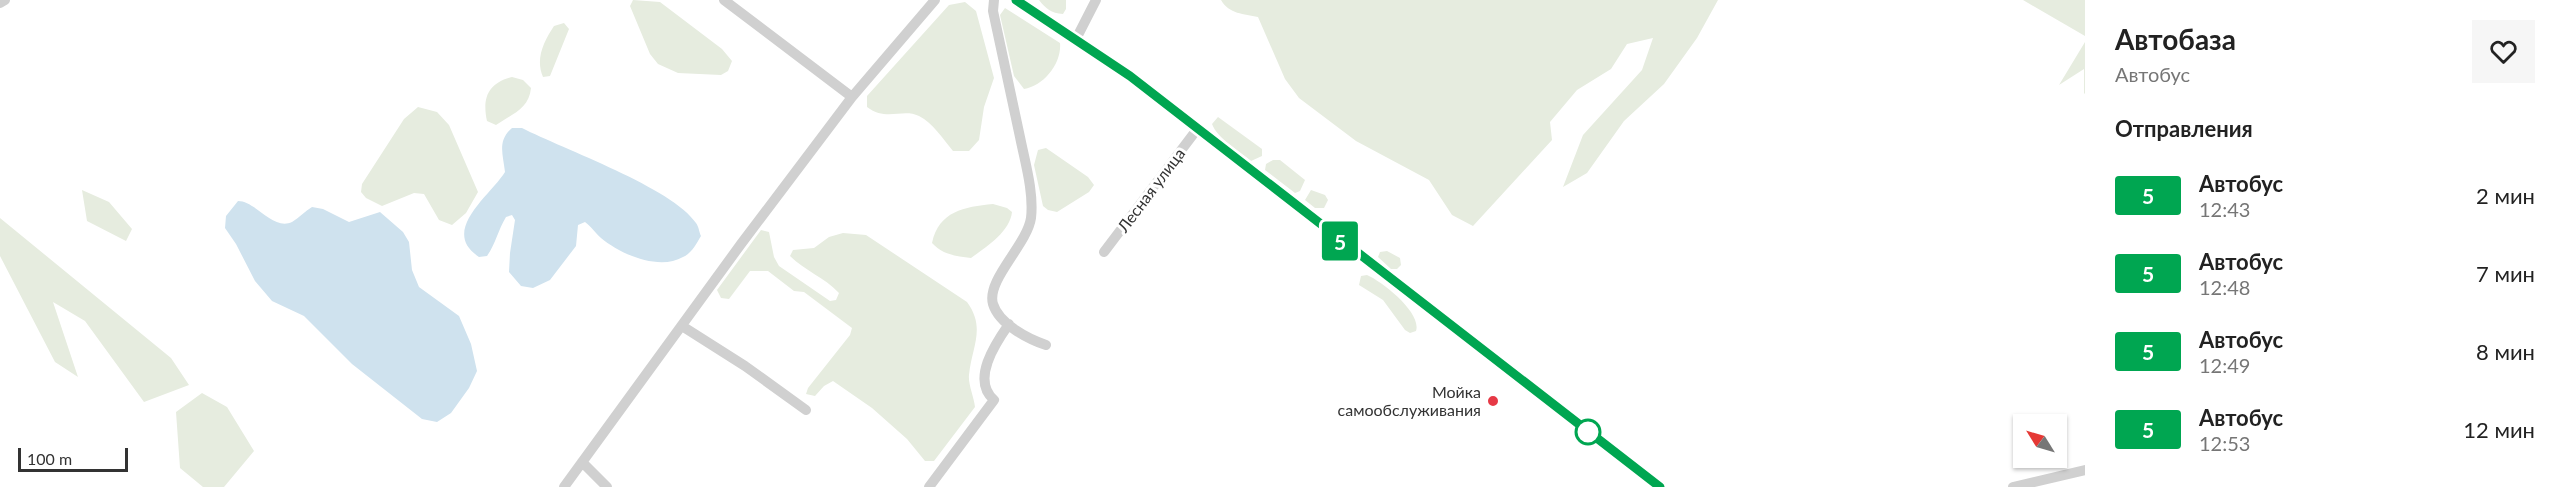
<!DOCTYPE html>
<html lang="ru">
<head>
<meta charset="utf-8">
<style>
  :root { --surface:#fff; --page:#f6f6f6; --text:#222; --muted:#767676 }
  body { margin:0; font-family:Lato,sans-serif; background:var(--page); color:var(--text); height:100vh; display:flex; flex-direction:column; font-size:22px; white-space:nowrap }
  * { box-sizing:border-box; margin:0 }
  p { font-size:20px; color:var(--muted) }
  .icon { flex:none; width:33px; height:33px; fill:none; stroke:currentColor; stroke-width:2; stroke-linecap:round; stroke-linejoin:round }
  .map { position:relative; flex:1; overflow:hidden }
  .side { display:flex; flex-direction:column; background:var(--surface); width:480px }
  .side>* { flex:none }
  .badge { padding:0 12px; border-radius:4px; font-size:21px; line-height:39px }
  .needle { width:39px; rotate:307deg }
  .tools { position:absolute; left:2013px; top:414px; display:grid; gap:12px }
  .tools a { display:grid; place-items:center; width:54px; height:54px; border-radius:0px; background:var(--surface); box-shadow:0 2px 4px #0004; font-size:30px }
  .scale { position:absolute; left:18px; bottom:15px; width:110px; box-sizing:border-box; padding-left:6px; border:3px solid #333; border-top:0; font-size:16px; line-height:21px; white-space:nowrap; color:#333; -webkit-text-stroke:4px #fff; paint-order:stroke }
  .map>.badge { position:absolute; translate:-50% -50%; box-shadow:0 0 0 3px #fff }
  h2 { padding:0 30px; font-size:22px; line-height:54px }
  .round { display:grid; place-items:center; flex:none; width:63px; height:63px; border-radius:0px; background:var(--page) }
  .headline { display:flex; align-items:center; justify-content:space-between; height:102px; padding:0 30px }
  h1 { font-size:28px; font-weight:700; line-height:45px }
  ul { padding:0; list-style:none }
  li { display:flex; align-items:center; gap:18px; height:78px; padding:0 30px }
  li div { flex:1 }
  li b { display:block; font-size:22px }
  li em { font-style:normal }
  li .badge { min-width:66px; font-weight:700; text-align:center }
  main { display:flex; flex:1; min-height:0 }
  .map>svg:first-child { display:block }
  .green { fill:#e6ecdf }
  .water { fill:#cfe2ee }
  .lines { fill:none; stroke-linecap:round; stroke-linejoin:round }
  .minor { stroke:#d0d0d0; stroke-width:10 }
  .line-casing { stroke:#fff; stroke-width:14 }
  .line { stroke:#00a651; stroke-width:9 }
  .poi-dot { fill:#e63946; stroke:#fff; stroke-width:2 }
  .stop-dot { fill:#fff; stroke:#00a651; stroke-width:3 }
  .labels { text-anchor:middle; stroke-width:6; stroke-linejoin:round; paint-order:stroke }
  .street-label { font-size:16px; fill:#333; stroke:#fff }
  .poi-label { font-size:16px; fill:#333; stroke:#fff; text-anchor:end }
</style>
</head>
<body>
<main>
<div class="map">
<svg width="2085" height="487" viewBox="0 0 2085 487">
  <rect width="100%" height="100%" fill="#fff"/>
  <path class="green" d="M633,0L660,2L722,49L732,61L728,71L721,75L678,73L658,64L650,54L630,6Z
    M1039,0H1066V9L1063,14C1051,13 1046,9 1039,0Z
    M1221,0H1718L1697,38L1664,84L1624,121L1587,173L1563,187L1583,135L1642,70L1653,38L1627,44L1611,69L1577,90L1550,122L1552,140L1473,226L1452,215L1429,180L1356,141L1299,98L1285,79L1258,17C1244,14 1229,14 1221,0Z
    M2023,0H2085V36Z
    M965,2L976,11L994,78L984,107L979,140L969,151H953C943,139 933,123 919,116C902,108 887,122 867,107V96L949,5Z
    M1005,8L1060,43C1062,63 1044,86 1024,89L1014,76L1000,15Z
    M564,23L569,29L550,76L543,77C535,59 544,41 554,26Z
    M2085,42V93L2084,94V69L2059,85Z
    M512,77L523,80L531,88C529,109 512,114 496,125L487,121C482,98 488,83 512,77Z
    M418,107L437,112L449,125L478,192L466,213L452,225L439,220L424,194L414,193L382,206L366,198L361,192L362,184L404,119Z
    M1218,117L1262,149V156L1251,161C1239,151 1217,138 1212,124Z
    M1046,148L1088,177L1094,185L1089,192L1057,212L1048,210L1043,206L1034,165L1038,150Z
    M1273,160H1280L1305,180L1300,191L1295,193L1265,170L1266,164Z
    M82,190L109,202L132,229L126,241L87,221Z
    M1311,190L1325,195L1328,200L1324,208H1315L1305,200Z
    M993,204L1007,208L1012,212C1010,232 986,247 971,258C956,256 943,255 932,243C939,211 964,207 993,204Z
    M0,218L171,358L189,385L144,402L85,321L53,302L78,377L55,362L0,256Z
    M761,230L769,232L774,257L779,266L830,301L836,300L839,293C824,277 805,271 790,256L793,250L814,248L829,237L843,233L866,235L967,302C986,328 972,346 969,375C968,384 974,397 975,407L934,461H925L907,439L872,408L833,381L824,386L815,396L806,394L808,388L850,335L852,328L804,292L794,291L768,271H750L729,299L721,298L717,290Z
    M1387,251L1400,258L1401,265L1397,269H1391L1378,257L1380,252Z
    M1367,275C1383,282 1422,313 1416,331L1410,333L1405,330L1383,300L1359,285L1361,276Z
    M202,393L227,407L254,451L224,487H203L180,468L176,412Z"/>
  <path class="water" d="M512,128H522C563,149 673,188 696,223C699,227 699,232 701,236C696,244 692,253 683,257C659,271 620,254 601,238C595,233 592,227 585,222L578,225L576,246L550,280L533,288L521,286L509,272L510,253L515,220L512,215L506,217C498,230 496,243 487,256L479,257C439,231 491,195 505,172C503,154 497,141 512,128Z
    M238,201C256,201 273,231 292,222C299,218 305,211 312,207L323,209L349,222L380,212L403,232L409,242L412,270L419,287L459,316L471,344L477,371L469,388L451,413L437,422L422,419L352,364L304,316L272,301L255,281L236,244L225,228L226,216Z"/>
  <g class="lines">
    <path class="minor" d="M724,0L852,97
      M994,0L993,11C1002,53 1011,95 1020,137C1025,162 1034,192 1031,218C1027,245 986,280 993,304C999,324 1028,339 1046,345
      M1016,0L1130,76L1660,487
      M0,3L5,0
      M1076,39L1096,0
      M1104,252L1198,128
      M682,326L745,366L806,410
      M582,462L607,487
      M564,487L741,244L852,97L935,0
      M929,487L994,400C971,380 995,344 1009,324
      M2013,487L2085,470"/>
  </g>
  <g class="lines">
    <defs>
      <path id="line" d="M1016,0L1130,76L1660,487"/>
    </defs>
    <use href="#line" class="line-casing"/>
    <use href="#line" class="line"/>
  </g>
  <circle class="poi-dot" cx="1493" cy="401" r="6"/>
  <circle class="stop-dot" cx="1588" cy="432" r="12"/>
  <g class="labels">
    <g class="street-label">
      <text transform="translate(1151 190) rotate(-53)" y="6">Лесная улица</text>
    </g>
    <g class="poi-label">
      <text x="1481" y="398">Мойка<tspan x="1481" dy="18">самообслуживания</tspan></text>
    </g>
  </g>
</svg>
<div class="tools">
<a><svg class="needle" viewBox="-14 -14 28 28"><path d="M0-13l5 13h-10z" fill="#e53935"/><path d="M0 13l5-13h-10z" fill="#767676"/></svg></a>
</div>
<div class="scale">100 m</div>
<b class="badge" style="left:1340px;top:241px;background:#00a651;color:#fff">5</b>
</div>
<section class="side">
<div class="headline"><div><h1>Автобаза</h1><p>Автобус</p></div><a class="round"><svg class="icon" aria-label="heart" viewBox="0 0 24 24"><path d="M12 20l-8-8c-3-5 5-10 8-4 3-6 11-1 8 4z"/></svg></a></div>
<h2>Отправления</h2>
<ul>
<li><span class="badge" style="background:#00a651;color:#fff">5</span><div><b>Автобус</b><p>12:43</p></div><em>2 мин</em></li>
<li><span class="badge" style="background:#00a651;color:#fff">5</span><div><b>Автобус</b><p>12:48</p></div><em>7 мин</em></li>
<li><span class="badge" style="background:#00a651;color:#fff">5</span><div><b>Автобус</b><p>12:49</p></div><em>8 мин</em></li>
<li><span class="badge" style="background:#00a651;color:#fff">5</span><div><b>Автобус</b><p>12:53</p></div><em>12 мин</em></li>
</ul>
</section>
</main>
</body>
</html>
